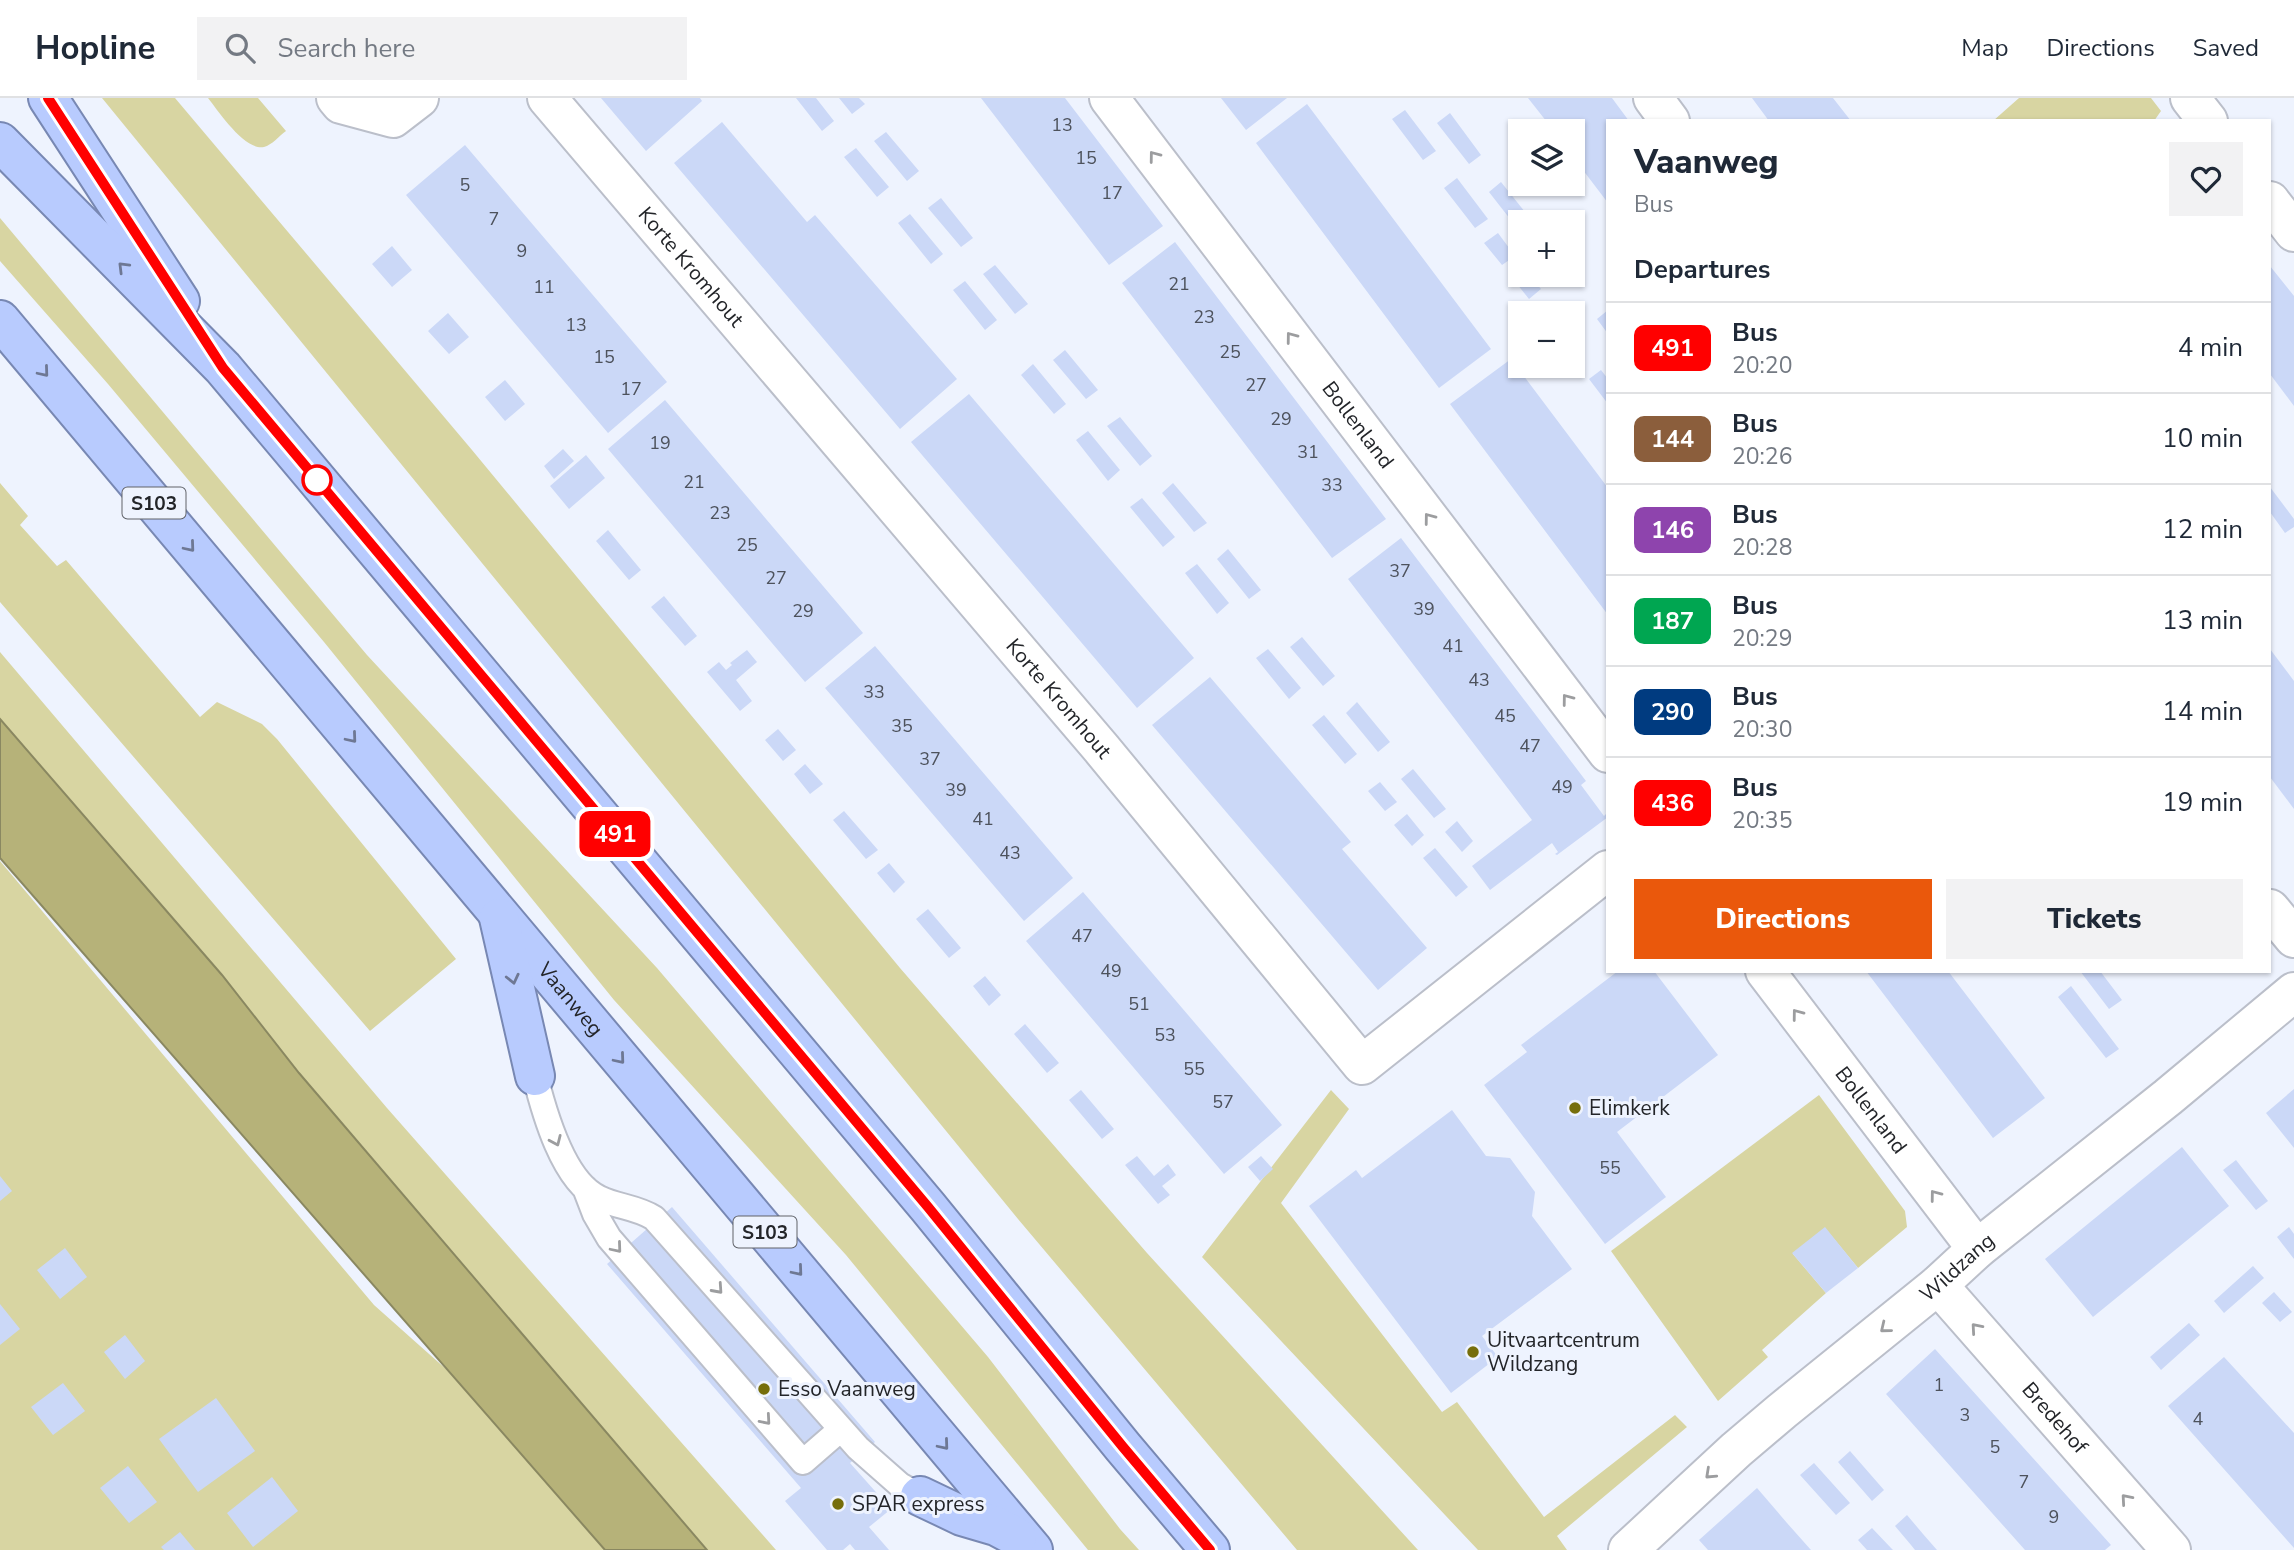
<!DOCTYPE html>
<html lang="en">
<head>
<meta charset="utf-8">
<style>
  :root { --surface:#fff; --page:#f2f2f3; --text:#1f2937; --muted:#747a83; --line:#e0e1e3; --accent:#ea580c }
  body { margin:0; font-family:"Nunito Sans",sans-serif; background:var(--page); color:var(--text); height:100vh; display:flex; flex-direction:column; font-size:26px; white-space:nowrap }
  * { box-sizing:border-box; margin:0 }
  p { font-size:23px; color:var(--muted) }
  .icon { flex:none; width:38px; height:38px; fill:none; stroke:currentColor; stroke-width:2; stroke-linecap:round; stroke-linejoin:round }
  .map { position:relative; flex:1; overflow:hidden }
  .drawer { position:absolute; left:1606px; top:21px; width:665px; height:854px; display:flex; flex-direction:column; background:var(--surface); border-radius:0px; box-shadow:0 2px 5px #0004 }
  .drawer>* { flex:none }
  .badge { padding:0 14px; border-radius:10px; font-size:24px; line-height:46px }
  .controls { position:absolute; left:1508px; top:21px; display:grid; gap:14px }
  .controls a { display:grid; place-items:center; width:77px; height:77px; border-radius:0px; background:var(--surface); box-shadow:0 2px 5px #0004; font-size:35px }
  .map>.badge { position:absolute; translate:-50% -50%; box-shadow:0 0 0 4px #fff }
  h2 { padding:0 28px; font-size:26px; line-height:63px }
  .round { display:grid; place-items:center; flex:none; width:74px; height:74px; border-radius:0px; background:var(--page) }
  .overview { display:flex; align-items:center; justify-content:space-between; height:119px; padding:0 28px }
  h1 { font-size:33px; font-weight:800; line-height:52px }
  .button { display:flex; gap:14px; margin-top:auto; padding:14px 28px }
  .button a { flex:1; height:80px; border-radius:0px; background:var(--accent); color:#fff; font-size:28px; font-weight:800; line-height:80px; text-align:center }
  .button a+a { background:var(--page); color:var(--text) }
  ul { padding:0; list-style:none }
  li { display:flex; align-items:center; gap:21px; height:91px; padding:0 28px; border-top:2px solid var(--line) }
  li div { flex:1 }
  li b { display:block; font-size:26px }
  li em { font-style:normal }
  li .badge { min-width:77px; font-weight:700; text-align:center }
  header { display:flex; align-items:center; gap:42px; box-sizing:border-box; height:98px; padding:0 35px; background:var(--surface); border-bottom:2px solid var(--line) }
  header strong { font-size:33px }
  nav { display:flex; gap:38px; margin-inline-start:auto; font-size:24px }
  .search { width:490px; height:63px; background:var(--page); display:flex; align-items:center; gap:18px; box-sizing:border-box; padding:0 24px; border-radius:0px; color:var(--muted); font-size:26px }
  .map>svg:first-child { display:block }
  .green { fill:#d8d5a2 }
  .water { fill:#b6b279; stroke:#8a8861; stroke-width:2 }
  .building { fill:#cbd8f7 }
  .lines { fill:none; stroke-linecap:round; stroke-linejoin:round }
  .service-casing { stroke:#bbbfca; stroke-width:28 }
  .minor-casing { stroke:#bbbfca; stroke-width:42 }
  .trunk-casing { stroke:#7888b3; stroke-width:42 }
  .service { stroke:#fff; stroke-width:24 }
  .minor { stroke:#fff; stroke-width:38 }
  .trunk { stroke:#b8cbfe; stroke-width:38 }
  .oneway { stroke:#9c9d9f }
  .oneway2 { stroke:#6e7894 }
  .line-casing { stroke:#fff; stroke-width:16 }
  .line { stroke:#f00; stroke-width:10 }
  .stop-dot { fill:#fff; stroke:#f00; stroke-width:3.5 }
  .poi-dot { fill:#766e0b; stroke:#eef3fe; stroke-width:2.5 }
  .labels { text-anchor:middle; stroke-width:6; stroke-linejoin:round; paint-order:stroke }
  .number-label { font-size:18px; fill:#4d525c }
  .shield { fill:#eef3fe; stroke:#606369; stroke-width:2 }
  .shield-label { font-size:19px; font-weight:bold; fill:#232529 }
  .street-label { font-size:21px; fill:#232529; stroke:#eef3fe }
  .poi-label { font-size:21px; fill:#232529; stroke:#eef3fe; text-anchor:start }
</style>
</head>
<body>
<header>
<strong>Hopline</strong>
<div class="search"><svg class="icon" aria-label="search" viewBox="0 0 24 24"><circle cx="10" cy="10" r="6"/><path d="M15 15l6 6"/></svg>Search here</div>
<nav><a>Map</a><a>Directions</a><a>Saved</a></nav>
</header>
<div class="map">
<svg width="2294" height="1452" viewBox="0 0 2294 1452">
  <rect width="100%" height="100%" fill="#eef3fe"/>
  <path class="green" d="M102,0H175L472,352L900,870L1147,1155L1418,1452H1297L1018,1121Z
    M208,0H258L286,33C279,38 272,47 264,49C245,53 219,14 208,0Z
    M2019,0H2151L2161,13L2154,23H1993Z
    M0,120L367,557L657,870L988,1259L1120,1431L1139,1452H1088L846,1157L614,902L324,544L108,286L0,163Z
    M0,385L28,418L20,427L57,468L66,462L200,619L217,604L262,626L277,641L456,861L370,933L0,504Z
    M0,554L387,1010L776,1452H707L299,975L222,877L0,621Z
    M0,763L374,1207L563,1375L610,1452H0Z
    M1331,992L1349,1011L1281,1105L1442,1314L1457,1304L1544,1419L1675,1317L1687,1329L1557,1438L1567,1452H1478L1202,1159Z
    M1819,997L1905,1113L1907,1129L1858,1170L1825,1130L1793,1156L1826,1195L1762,1252L1768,1259L1718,1303L1611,1153Z"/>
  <path class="water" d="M0,621L222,877L299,975L707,1452H605L0,760Z"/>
  <path class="building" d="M601,0H700L702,3L646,53Z
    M796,0H816L834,23L822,33Z
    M839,0H859L865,6L852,16Z
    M981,0H1065L1163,128L1109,167Z
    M1221,0H1287L1246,32Z
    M1528,0H1612L1629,23H1608V105L1573,59V33H1554Z
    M1752,0H1833L1851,23H1769Z
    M1307,6L1491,251L1439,290L1256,45Z
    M1405,12L1436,53L1423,62L1392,21Z
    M1450,15L1481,57L1469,66L1437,25Z
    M722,24L807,124L815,117L957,281L900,331L674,65Z
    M886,34L919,73L907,83L874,43Z
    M465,47L667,284L608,335L406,97Z
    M856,50L889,89L877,99L844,59Z
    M1457,80L1488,121L1475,130L1444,90Z
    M1501,84L1533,124H1521V135L1489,94Z
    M941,100L973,140L961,149L928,110Z
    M910,116L943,156L931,166L898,125Z
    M1498,135L1515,158L1502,167L1484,145Z
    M1175,144L1386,421L1332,460L1122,185Z
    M392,148L412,172L392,189L372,166Z
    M995,167L1028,206L1015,216L983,176Z
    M2270,168L2294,198V308L2270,276Z
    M1521,175V177H1529L1541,191L1529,201L1513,181Z
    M965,183L997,222L985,232L953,192Z
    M1608,212V236L1597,221Z
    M448,215L469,239L449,256L428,233Z
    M1065,252L1098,292L1086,301L1053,262Z
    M1511,261L1608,390V517L1450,306Z
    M1033,266L1066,306L1054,316L1021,277Z
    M1601,272L1608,281V306L1589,281Z
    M505,282L525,306L505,323L485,299Z
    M969,296L1194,560L1137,610L911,344Z
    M665,302L863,535L805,584L608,351Z
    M1120,319L1152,358L1140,368L1107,328Z
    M1088,333L1120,372L1108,383L1076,342Z
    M563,351L574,363L554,381L544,368Z
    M586,357L605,380L569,411L550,388Z
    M1173,385L1207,425L1194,434L1162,395Z
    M2270,389L2294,421V429L2285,435L2270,414Z
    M1142,400L1175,439L1163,449L1130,409Z
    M608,432L641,472L629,482L596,443Z
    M1401,440L1586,683L1581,687L1604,718L1608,714V719L1557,757L1555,756L1558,754L1552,745L1490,792L1472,768L1532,722L1348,481Z
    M1228,451L1261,492L1249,501L1217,461Z
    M1197,466L1229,505L1217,516L1185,475Z
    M664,498L697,538L685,548L651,509Z
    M1302,539L1335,578L1323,588L1290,549Z
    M875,548L1073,780L1024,823L825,590Z
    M1268,551L1301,590L1289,601L1256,560Z
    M2270,551L2294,583V711L2270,679Z
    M747,552L757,564L736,582L752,603L740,613L707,574L719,564L726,572L732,567L730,565Z
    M1210,579L1351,744L1342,751L1427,850L1378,892L1152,627Z
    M1357,604L1390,644L1378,654L1346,615Z
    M1324,617L1357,656L1345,666L1312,627Z
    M778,631L796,652L783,663L765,642Z
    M805,666L823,686L810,696L794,676Z
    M1413,671L1446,711L1434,720L1401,681Z
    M1380,684L1397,704L1385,713L1368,693Z
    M844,713L878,752L866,761L833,722Z
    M1407,716L1424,737L1412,748L1394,727Z
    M1457,723L1473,743L1462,754L1445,734Z
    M1435,750L1468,789L1456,799L1423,760Z
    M889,765L905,784L894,795L877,775Z
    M1083,794L1282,1027L1224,1076L1026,843Z
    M928,811L961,850L949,860L916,821Z
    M1618,873H1654L1718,957L1617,1034L1666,1099L1605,1146L1484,987L1527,954L1521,947Z
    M1866,873H1948L2045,1000L1993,1040Z
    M2080,873H2100L2122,902L2109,911Z
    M985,878L1001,897L989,908L973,888Z
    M2071,888L2119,951L2106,960L2058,899Z
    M1025,926L1059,965L1047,975L1014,936Z
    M2294,991V1050L2266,1015Z
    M1081,992L1114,1031L1102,1041L1069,1002Z
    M1452,1012L1486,1058L1510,1060L1535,1094L1532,1118L1572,1171L1482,1238L1498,1259L1451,1295L1309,1108L1356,1072L1362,1080Z
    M2182,1049L2229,1108L2093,1219L2045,1161Z
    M1137,1058L1154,1078L1168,1066L1176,1077L1162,1088L1170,1097L1158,1106L1125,1067Z
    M1261,1058L1273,1071L1260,1083L1248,1069Z
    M2236,1062L2268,1103L2256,1112L2223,1072Z
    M0,1078L12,1093L0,1103Z
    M672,1109L875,1344L850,1365L891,1411L869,1429L889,1452H855L850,1446L843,1452H827L785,1403L801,1390L607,1166Z
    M1825,1129L1858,1170L1826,1195L1792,1155Z
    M2289,1129L2294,1136V1161L2277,1139Z
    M65,1150L87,1179L60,1201L37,1172Z
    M2253,1168L2264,1180L2224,1215L2214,1203Z
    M2274,1194L2292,1214L2280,1224L2262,1205Z
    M0,1206L20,1231L0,1247Z
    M2189,1225L2200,1237L2161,1272L2150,1259Z
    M125,1237L145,1263L125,1281L104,1254Z
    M1935,1251L2111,1447L2105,1452H2025L1886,1296Z
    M2224,1259L2294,1335V1450L2168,1308Z
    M63,1285L85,1313L53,1337L31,1309Z
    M216,1300L255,1353L198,1394L159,1341Z
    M1850,1353L1884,1392L1872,1403L1838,1364Z
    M1814,1365L1850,1405L1836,1417L1800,1377Z
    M128,1368L157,1404L129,1425L100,1390Z
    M272,1379L298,1413L253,1449L227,1415Z
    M1757,1390L1787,1425L1811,1452H1708L1699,1442Z
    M1907,1417L1923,1436L1937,1452H1915L1911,1447L1895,1428Z
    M1872,1430L1891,1450L1893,1452H1867L1858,1442Z
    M180,1434L195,1452H164L161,1449Z"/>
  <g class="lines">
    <defs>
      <path id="service" d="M535,978C544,1014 563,1083 599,1100C617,1109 637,1109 654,1120L858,1350L900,1387L920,1398
        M585,1090L595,1116L609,1140L803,1364L841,1331"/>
      <g id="minor">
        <path d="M336,0L341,6L393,20L419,0"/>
        <path id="s1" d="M547,0L1101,650L1362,967L1608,772"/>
        <path id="s2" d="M1109,0L1608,655"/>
        <path d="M1653,0L1670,23"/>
        <path d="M2190,0L2208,23"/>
        <path d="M2270,103L2294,134"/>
        <path d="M2270,811L2294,840"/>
        <path id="s3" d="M1765,873L1977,1151"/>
        <path id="s4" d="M1938,1187L2171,1452"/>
        <path id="s5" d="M1628,1452L1736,1352L1782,1313L1938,1187L1977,1151L2168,999L2294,894"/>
      </g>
      <g id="trunk">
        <path d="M48,0L180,203"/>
        <path d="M0,44L223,270L928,1109L1123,1349L1210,1452"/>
        <path id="s6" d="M0,222L1033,1452"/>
        <path d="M499,820L535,978"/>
        <path d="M920,1398L962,1418L996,1428L1017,1439"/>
      </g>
    </defs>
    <use href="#service" class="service-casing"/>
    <use href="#minor" class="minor-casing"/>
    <use href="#trunk" class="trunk-casing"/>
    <use href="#service" class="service"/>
    <use href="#minor" class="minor"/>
    <use href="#trunk" class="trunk"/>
  </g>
  <defs><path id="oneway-chevron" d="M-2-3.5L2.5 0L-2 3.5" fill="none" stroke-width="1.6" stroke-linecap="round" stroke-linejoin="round" transform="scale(1.75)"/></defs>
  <g class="oneway">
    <use href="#oneway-chevron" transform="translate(1154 58) rotate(-127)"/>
    <use href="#oneway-chevron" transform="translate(1291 239) rotate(-127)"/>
    <use href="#oneway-chevron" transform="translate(1429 420) rotate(-127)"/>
    <use href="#oneway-chevron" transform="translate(1567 601) rotate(-127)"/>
    <use href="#oneway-chevron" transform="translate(1797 916) rotate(-127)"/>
    <use href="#oneway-chevron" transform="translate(556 1043) rotate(66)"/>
    <use href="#oneway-chevron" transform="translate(1935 1097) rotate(-127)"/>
    <use href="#oneway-chevron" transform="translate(617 1150) rotate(50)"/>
    <use href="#oneway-chevron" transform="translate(718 1191) rotate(48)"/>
    <use href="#oneway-chevron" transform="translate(1885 1230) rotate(141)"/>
    <use href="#oneway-chevron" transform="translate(1976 1230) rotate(-131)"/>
    <use href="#oneway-chevron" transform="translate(766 1322) rotate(49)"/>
    <use href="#oneway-chevron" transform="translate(1710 1376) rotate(137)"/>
    <use href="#oneway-chevron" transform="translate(2126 1401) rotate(-131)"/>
  </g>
  <g class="oneway2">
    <use href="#oneway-chevron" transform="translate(123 169) rotate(-135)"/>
    <use href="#oneway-chevron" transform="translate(44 274) rotate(50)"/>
    <use href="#oneway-chevron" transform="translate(190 449) rotate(50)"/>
    <use href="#oneway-chevron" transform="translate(352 640) rotate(50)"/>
    <use href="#oneway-chevron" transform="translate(513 881) rotate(77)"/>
    <use href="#oneway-chevron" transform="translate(620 961) rotate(50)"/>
    <use href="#oneway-chevron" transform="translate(798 1173) rotate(50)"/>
    <use href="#oneway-chevron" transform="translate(944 1347) rotate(50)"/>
  </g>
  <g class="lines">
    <defs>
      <path id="line" d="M48,0L223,270L928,1109L1123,1349L1210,1452"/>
    </defs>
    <use href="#line" class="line-casing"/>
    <use href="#line" class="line"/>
  </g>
  <circle class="stop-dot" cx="317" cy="382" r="14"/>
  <g class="poi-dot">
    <circle cx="1575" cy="1010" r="7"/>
    <circle cx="1473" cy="1254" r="7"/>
    <circle cx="764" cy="1291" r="7"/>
    <circle cx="838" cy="1406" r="7"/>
  </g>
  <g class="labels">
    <g class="number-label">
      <text x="1062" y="33">13</text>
      <text x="1086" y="66">15</text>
      <text x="465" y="93">5</text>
      <text x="1112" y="101">17</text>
      <text x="494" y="127">7</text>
      <text x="522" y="159">9</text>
      <text x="1179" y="192">21</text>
      <text x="544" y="195">11</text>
      <text x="1204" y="225">23</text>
      <text x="576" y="233">13</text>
      <text x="1230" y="260">25</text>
      <text x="604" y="265">15</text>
      <text x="1256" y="293">27</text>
      <text x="631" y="297">17</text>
      <text x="1281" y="327">29</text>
      <text x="660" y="351">19</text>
      <text x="1308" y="360">31</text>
      <text x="694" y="390">21</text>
      <text x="1332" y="393">33</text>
      <text x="720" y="421">23</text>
      <text x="747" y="453">25</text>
      <text x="1400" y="479">37</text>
      <text x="776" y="486">27</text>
      <text x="1424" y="517">39</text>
      <text x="803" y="519">29</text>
      <text x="1453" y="554">41</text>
      <text x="1479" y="588">43</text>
      <text x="874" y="600">33</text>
      <text x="1505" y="624">45</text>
      <text x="902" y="634">35</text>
      <text x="1530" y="654">47</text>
      <text x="930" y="667">37</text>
      <text x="1562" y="695">49</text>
      <text x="956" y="698">39</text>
      <text x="983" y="727">41</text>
      <text x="1010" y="761">43</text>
      <text x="1082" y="844">47</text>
      <text x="1111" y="879">49</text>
      <text x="1139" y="912">51</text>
      <text x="1165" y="943">53</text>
      <text x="1194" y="977">55</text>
      <text x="1223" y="1010">57</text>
      <text x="1610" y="1076">55</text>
      <text x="1939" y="1293">1</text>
      <text x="1965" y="1323">3</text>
      <text x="2198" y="1327">4</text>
      <text x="1995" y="1355">5</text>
      <text x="2024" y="1390">7</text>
      <text x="2054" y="1425">9</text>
    </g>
    <g class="shield">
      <rect x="122.5" y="389.5" width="63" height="31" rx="5"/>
      <rect x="733.5" y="1118.5" width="63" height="31" rx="5"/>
    </g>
    <g class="shield-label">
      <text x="154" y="412">S103</text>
      <text x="765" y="1141">S103</text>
    </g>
    <g class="street-label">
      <text dy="7" stroke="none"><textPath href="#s1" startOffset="222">Korte Kromhout</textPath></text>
      <text dy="7" stroke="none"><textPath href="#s2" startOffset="411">Bollenland</textPath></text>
      <text dy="7" stroke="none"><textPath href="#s1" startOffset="789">Korte Kromhout</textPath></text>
      <text dy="7" stroke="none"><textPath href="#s6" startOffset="887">Vaanweg</textPath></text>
      <text dy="7" stroke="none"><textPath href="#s3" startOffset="175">Bollenland</textPath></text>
      <text dy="7" stroke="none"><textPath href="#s5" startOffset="434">Wildzang</textPath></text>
      <text dy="7" stroke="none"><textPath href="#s4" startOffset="177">Bredehof</textPath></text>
    </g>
    <g class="poi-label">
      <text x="1589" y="1017">Elimkerk</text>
      <text x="1487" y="1249">Uitvaartcentrum<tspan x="1487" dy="24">Wildzang</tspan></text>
      <text x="778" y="1298">Esso Vaanweg</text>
      <text x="852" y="1413">SPAR express</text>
    </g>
  </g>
</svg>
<div class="controls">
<a><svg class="icon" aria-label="layers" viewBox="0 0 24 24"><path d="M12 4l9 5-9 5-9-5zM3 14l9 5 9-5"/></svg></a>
<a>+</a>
<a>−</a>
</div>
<b class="badge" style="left:615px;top:736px;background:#f00;color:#fff">491</b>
<section class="drawer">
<div class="overview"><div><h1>Vaanweg</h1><p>Bus</p></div><a class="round"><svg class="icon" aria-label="heart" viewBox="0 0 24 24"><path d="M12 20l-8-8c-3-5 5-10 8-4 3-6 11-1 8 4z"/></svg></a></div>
<h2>Departures</h2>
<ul>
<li><span class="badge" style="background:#f00;color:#fff">491</span><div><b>Bus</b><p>20:20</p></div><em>4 min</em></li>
<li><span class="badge" style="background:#8b5e3c;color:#fff">144</span><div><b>Bus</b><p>20:26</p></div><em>10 min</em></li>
<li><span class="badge" style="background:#8e44ad;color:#fff">146</span><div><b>Bus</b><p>20:28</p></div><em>12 min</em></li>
<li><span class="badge" style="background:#00a651;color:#fff">187</span><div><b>Bus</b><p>20:29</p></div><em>13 min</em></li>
<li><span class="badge" style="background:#003b80;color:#fff">290</span><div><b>Bus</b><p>20:30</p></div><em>14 min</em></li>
<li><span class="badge" style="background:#f00;color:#fff">436</span><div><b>Bus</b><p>20:35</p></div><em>19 min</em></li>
</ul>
<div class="button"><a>Directions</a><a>Tickets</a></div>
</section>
</div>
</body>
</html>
